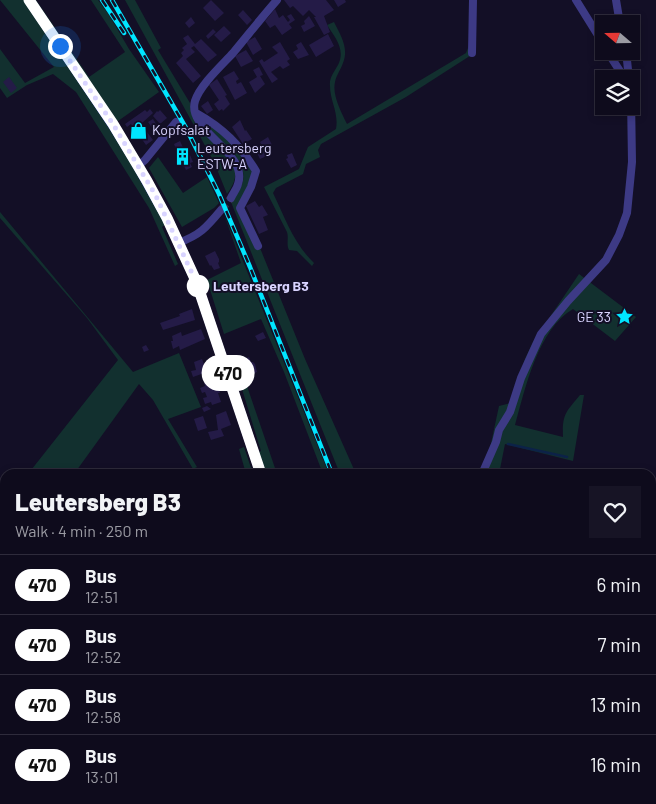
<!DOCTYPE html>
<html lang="en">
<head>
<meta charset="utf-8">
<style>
  :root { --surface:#0e0b1c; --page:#171425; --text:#f1f3f6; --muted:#9b9ba3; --line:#2e2b3b }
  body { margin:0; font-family:Barlow,sans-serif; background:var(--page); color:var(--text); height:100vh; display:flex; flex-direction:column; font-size:19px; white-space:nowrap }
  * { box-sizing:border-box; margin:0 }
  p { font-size:16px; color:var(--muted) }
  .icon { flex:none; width:28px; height:28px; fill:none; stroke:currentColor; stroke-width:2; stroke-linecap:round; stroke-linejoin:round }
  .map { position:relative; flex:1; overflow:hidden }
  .sheet { position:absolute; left:0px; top:469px; width:656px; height:336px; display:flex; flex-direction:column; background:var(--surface); border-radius:15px 15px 0 0; box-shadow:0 2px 8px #0003,0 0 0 1px var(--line) }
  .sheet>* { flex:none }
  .badge { padding:0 10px; border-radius:16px; font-size:18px; line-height:32px }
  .needle { width:32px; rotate:290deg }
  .buttons { position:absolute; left:595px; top:15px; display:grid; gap:10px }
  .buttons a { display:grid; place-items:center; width:45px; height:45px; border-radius:0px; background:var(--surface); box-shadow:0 2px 8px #0003,0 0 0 1px var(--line); font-size:25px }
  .you { position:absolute; width:25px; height:25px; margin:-12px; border:4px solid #fff; border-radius:50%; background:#1a73e8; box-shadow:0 0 0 8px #1a73e833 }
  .map>.badge { position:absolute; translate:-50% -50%; box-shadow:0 0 0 2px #fff }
  .round { display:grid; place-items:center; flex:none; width:52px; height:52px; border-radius:0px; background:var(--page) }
  .overview { display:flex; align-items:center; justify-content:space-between; height:85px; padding:0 15px }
  h1 { font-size:24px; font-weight:800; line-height:38px }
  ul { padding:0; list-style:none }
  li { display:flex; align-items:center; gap:15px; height:60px; padding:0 15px; border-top:1px solid var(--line) }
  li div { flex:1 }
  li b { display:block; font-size:19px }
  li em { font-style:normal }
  li .badge { min-width:55px; font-weight:700; text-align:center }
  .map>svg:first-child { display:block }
  .green { fill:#12302f }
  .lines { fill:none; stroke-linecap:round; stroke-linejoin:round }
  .stream { stroke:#0c2248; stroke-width:2.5 }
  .building { fill:#241b47 }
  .street-tunnel { stroke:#312d47; stroke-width:8; stroke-dasharray:8 4; stroke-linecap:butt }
  .street { stroke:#3d3a85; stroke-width:8 }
  .secondary { stroke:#6f6bff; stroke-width:10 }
  .primary { stroke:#c25bff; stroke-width:11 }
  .highway { stroke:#ff4fa3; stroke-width:14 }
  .rail-casing { stroke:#00e5ff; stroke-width:4.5 }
  .rail { stroke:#130f26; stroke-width:2.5; stroke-dasharray:8; stroke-linecap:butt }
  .line-casing { stroke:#fff; stroke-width:11 }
  .line { stroke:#fff; stroke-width:8 }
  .walk { stroke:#d9d4ff; stroke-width:5; stroke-dasharray:0 9 }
  .stop-dot { fill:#fff; stroke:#fff; stroke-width:2.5 }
  .labels { text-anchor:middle; stroke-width:4; stroke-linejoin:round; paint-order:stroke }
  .poi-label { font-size:14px; fill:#d9d4ff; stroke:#130f26; text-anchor:start }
  .stop-label { font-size:14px; font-weight:bold; fill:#d9d4ff; stroke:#130f26; text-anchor:start }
</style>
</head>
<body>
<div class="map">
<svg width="656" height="804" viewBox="0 0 656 804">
  <rect width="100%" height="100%" fill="#130f26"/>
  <path class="green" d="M0,0H36L89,77L125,52L91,0H98L109,15L129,49L159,92L111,126L166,224L162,227L178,264L175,266L149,208L76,92L53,74L27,85L7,98L0,88V49L25,83L54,67Z
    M125,0H135L161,48L158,50L190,103L192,115L196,125L233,164C238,176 234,184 227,194L214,162Z
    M476,17V52L406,97L321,144L318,150L320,157L306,164L303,174L276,188L273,193C285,218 294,244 314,263L312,266L297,251L289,250C286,244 289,238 287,232L264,187L299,169L308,147L336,129C339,113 330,101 330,86C329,78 334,72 338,65C346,50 335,37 327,25L334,22C341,36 349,48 343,63C341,69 336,76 335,82C332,95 341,112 347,124L466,53L470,43Z
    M205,121C220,133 249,152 252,172C253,181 245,193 241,201L305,359L356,474H340L231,202C256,173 239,158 217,136C212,131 207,126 205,121Z
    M158,157L183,193L207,177L219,203L214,208L182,227L149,168Z
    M0,212L133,372L179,353L201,407L168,419L197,467L193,469L153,400L139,384L74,474H28L118,360L87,318L0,218Z
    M224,214L329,474H323L284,372L261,319L224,334L207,280L241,263Z
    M579,274L636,317L615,341L573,309C538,329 525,389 515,425L563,437C562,414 566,412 580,395H584L573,461L505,444L499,474H479L490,448L499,406L511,403L525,359L533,342Z
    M247,386L277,474H263L257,453L261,451L242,389Z
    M244,447L253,474H246L239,449Z
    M0,784L5,785V800H50L62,804H0Z
    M142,800H478L480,804H161Z"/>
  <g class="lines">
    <path class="stream" d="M508,444L567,457"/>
  </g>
  <path class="building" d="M211,0L224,13L215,21L203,8Z
    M284,0H326L334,10L324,16L330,32L324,35L314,17H316L309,10L303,16L293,6L290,8Z
    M334,0H345L346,2L338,7Z
    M275,9L279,18L283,15L288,22L290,20L287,16L291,14L295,20L289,24L292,28L282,35L275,25L270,28L265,21Z
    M243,10L252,20L247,25L238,15Z
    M309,16L315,26L304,32L301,26L305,24L304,21Z
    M191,17L195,23L189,28L185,23Z
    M224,26L231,33L221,42L214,35Z
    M213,29L216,32L208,39L206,36Z
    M328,34L334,46L316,57L309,45Z
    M188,35L195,44L201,39L217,55L208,62L194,46L191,48L195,52L186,59L201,76L193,83L176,63L183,56L181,53L184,50L182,48L187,44L183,38Z
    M255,37L262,49L253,55L246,42Z
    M280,42L290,59L287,61L290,65L283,69L280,66L271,72L278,79L272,83L259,61L262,59L264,62L278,53L272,47Z
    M301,42L309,55L298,59L293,52L298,49L296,45Z
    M246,50L253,61L241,67L235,56Z
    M259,67L263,75L260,76L265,84L255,93L249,82L257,77L253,70Z
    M234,71L239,79L236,81L237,84L241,82L247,93L235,100L223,77Z
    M9,77L17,88L11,93L3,82Z
    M217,79L227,95L225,96L230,104L223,111L222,109L219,111L214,104L219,100L209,85Z
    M208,101L213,110L207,114L201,106Z
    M150,109L153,113L141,124L153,140L146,145L131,124L127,127L125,124L145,110L147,112Z
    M160,110L167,118L160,124L153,116L157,111L158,112Z
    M153,119L160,130L156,133L148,122Z
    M240,120L245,131L246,130L252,139L243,144L232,127Z
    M268,137L272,145L267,147L271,154L260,159L255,149L262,146L260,142Z
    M180,141L187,156L190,155L193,162L190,163L192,167L186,170L184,166L183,167L174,144Z
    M292,153L297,165L291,168L286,159L288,158L287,155Z
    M255,201L259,207L262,205L268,215L263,217L268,230L259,234L246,206Z
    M215,251L219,259V262L218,263L220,268L214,270L211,265L210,266L205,256Z
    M192,309L195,320L163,330L160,323L180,316L179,314Z
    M201,329L205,339L180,350L179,346L173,349L171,341H173L172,336L181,332L182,336Z
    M263,332L266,338L258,341L255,336Z
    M146,345L149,350L144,352L142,347Z
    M249,357L251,362H253L255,364L257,372L248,376L243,366L245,365L243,360Z
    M202,359L207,372L193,377L191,371L196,370L194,362Z
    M214,379L216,388L218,387L220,393H218L221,402L212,405L211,402L205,404L203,398L207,397L205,392L202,393L200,388L205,386L204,383Z
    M207,406L211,409L204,412L202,408Z
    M226,411L231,425L221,429L224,436L211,440L208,432L218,430L216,415Z
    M203,416L207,428L198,431L194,419Z"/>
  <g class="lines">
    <path class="street-tunnel" d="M221,210L231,198"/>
    <path class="street" d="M576,0L604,45
      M616,0L620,24
      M607,51L625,79
      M626,51L629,79
      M472,53L473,0
      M196,113C223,128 240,145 256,171L251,187L240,208L258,246
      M138,166L145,160L176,122
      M231,198C233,193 237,189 238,184C249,152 186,131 195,101C200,85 222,65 233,53C248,35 262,17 277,0
      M178,243C200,235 206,228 221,210
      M482,474L496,442L499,430L510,412L521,378L541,334L568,301L606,260L619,235L627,213L632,162L631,98
      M161,800L162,804
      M566,800L572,804"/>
    <path class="secondary" d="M29,0L113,125L138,166L167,218L196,281L261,474
      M359,800L362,804"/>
    <path class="primary" d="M444,800L445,804"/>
    <path class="highway" d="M0,765L5,766
      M0,777L5,778
      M78,800L93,804
      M121,800L138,804"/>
    <defs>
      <path id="rail" d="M102,0L124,33
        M112,0L186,128L219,194L250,267L332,474
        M488,800L490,804"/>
    </defs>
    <use href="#rail" class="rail-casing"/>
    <use href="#rail" class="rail"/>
  </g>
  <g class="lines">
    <defs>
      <path id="line" d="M29,0L113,124L147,181L167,218L196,281L261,474"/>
    </defs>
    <use href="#line" class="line-casing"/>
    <use href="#line" class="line"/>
    <path class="walk" d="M60,46L113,124L156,196L198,286"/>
  </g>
  <defs>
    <symbol id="shop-bare" viewBox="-9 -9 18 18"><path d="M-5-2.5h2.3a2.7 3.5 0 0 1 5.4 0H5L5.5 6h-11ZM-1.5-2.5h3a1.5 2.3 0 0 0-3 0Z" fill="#00e5ff" stroke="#130f26" stroke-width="2.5" paint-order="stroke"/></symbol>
    <symbol id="building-bare" viewBox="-9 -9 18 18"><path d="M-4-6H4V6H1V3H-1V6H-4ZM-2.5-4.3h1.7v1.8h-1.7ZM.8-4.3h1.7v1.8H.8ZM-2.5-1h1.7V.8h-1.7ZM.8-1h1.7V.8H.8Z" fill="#00e5ff" stroke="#130f26" stroke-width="2.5" paint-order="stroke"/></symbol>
    <symbol id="sight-bare" viewBox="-9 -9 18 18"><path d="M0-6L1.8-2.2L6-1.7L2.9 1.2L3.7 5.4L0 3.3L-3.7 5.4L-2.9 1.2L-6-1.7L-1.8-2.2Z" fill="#00e5ff" stroke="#130f26" stroke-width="2.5" paint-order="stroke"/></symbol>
  </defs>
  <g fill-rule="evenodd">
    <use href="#shop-bare" x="126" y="118" width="25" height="25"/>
    <use href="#building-bare" x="170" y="144" width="25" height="25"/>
    <use href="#sight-bare" x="612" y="304" width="25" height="25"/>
  </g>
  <circle class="stop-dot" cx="198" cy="286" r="10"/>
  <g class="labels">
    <g class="poi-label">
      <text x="152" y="135">Kopfsalat</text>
      <text x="197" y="153">Leutersberg<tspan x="197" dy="16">ESTW-A</tspan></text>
      <text x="611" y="322" text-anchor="end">GE 33</text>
    </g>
    <g class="stop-label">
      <text x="213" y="291">Leutersberg B3</text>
    </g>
  </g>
</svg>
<div class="buttons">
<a><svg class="needle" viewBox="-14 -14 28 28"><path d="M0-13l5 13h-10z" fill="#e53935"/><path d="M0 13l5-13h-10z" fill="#9b9ba3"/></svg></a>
<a><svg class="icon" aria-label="layers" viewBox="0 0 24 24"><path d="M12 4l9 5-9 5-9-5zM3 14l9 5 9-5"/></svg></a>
</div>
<div class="you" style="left:60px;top:46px"></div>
<b class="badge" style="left:228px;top:373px;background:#fff;color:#111">470</b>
<section class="sheet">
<div class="overview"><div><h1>Leutersberg B3</h1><p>Walk · 4 min · 250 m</p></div><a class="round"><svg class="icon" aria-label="heart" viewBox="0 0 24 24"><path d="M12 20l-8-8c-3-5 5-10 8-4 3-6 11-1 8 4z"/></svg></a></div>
<ul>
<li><span class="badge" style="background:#fff;color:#111">470</span><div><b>Bus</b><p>12:51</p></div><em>6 min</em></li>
<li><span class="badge" style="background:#fff;color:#111">470</span><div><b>Bus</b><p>12:52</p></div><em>7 min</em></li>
<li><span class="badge" style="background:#fff;color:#111">470</span><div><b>Bus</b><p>12:58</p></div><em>13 min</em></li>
<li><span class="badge" style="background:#fff;color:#111">470</span><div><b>Bus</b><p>13:01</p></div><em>16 min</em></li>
</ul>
</section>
</div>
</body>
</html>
